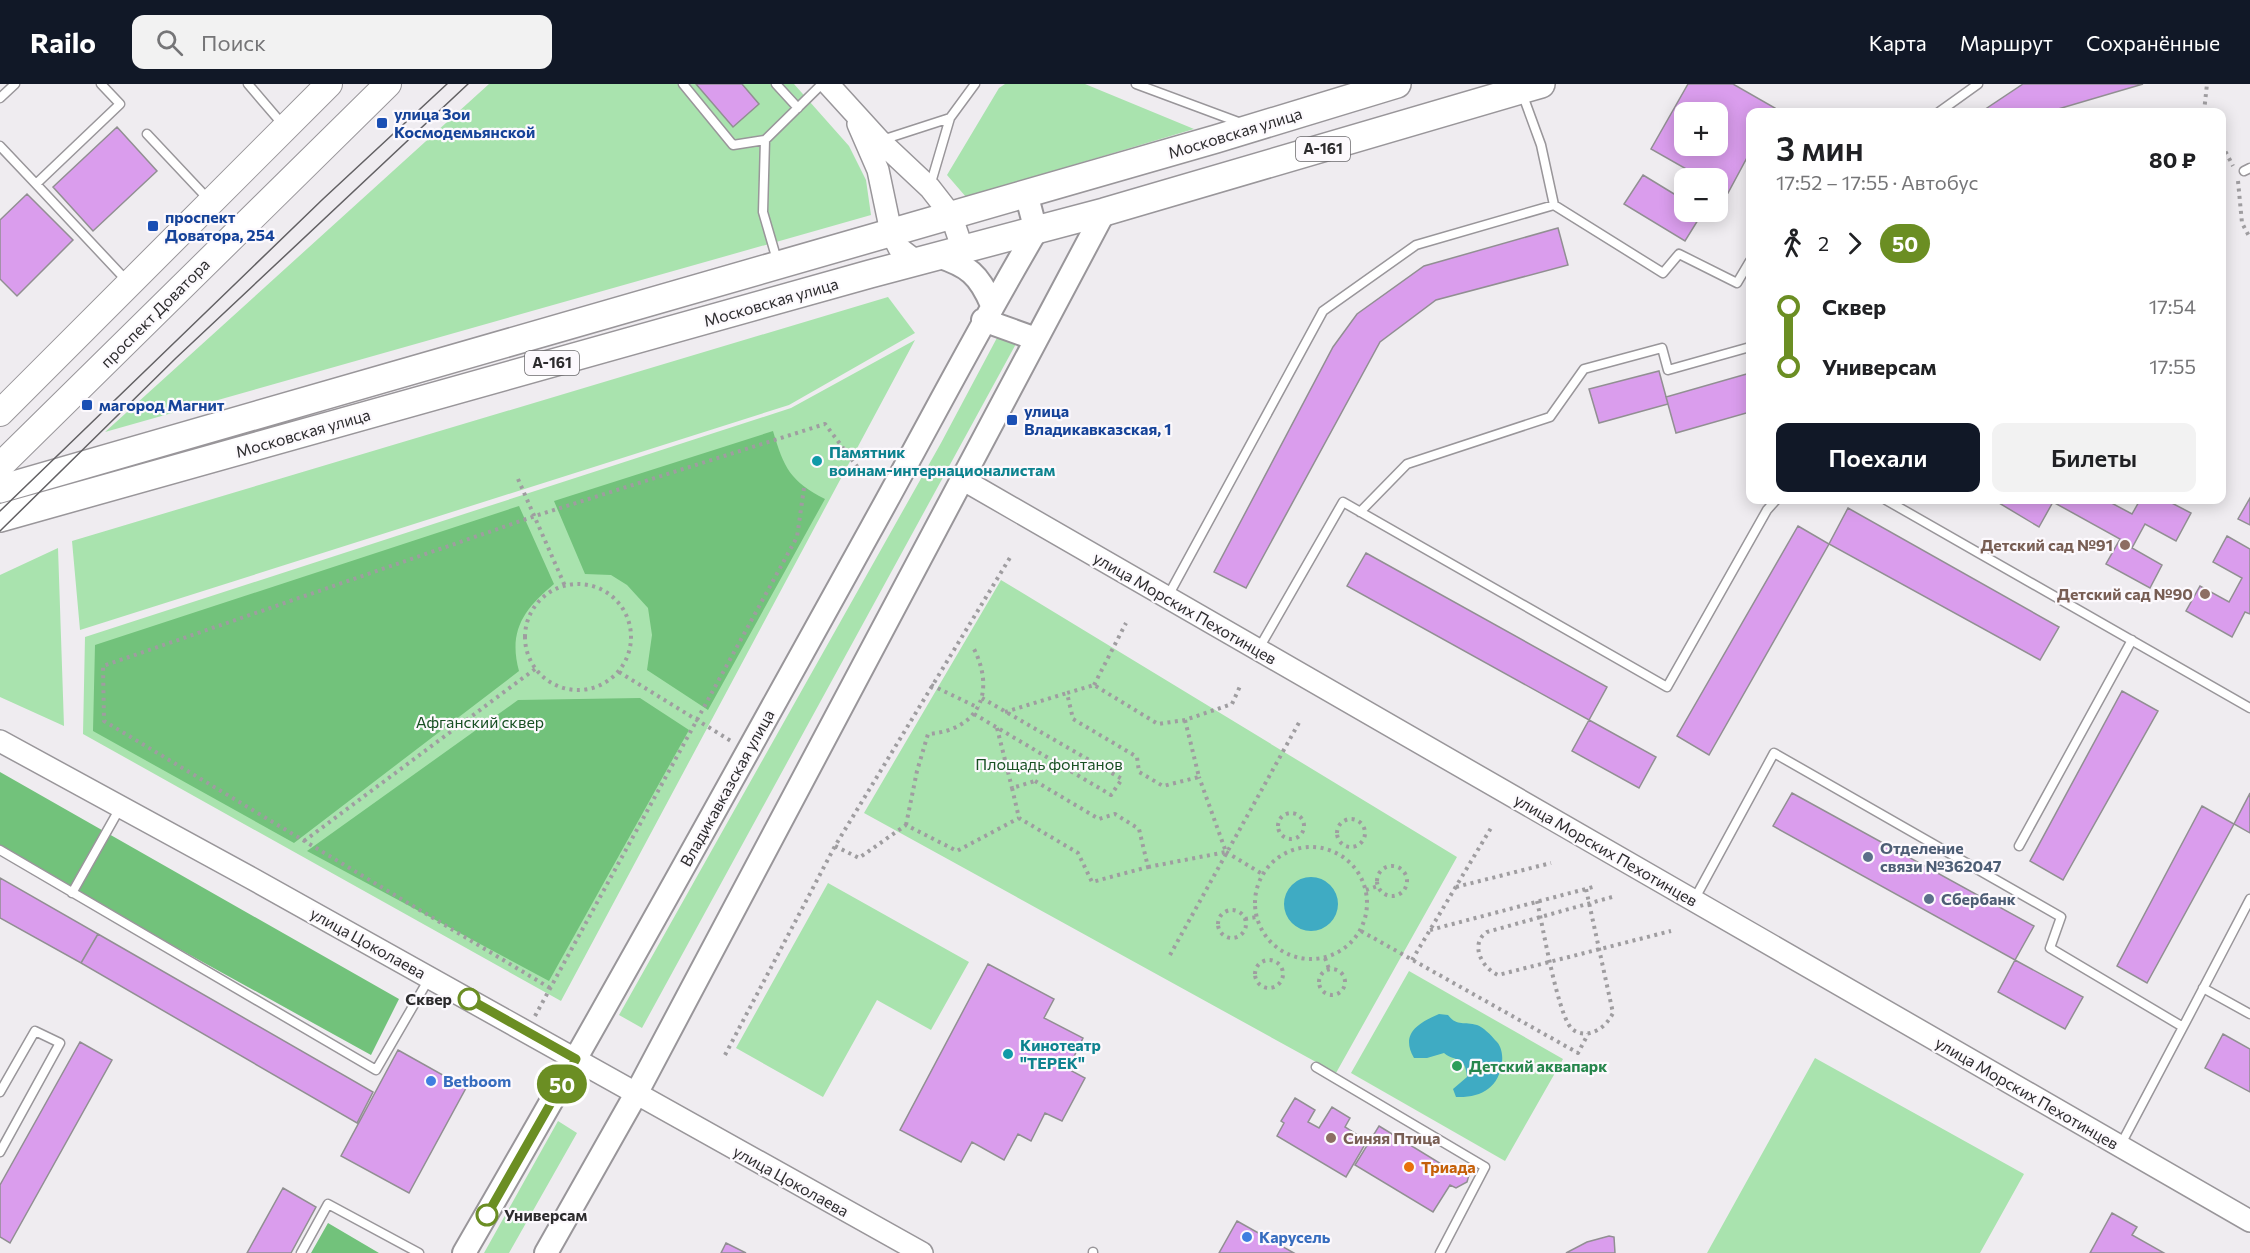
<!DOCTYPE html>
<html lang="ru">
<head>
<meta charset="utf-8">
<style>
  :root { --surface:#fff; --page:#f2f2f2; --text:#202124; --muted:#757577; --accent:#111827 }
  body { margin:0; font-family:Commissioner,sans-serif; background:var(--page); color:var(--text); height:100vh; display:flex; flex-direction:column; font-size:22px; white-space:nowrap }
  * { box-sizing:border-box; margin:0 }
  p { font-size:20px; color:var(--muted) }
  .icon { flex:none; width:33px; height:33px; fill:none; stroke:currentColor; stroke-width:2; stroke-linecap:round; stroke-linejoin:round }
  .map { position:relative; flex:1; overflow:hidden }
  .sheet { position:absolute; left:1746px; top:24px; width:480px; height:396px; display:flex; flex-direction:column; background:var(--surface); border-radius:12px; box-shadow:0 3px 15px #0003 }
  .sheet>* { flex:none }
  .badge { padding:0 12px; border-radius:20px; font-size:21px; line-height:39px }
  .controls { position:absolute; left:1674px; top:18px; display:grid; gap:12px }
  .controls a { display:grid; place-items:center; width:54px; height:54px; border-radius:12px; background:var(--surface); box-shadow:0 3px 15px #0003; font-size:30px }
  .map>.badge { position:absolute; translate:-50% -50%; box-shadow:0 0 0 3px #fff }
  .legs { display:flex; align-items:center; gap:9px; height:66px; padding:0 30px; font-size:20px }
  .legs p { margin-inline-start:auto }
  .summary { display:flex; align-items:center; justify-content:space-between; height:102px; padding:0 30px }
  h1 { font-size:33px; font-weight:600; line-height:45px }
  .button { display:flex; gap:12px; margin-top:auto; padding:12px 30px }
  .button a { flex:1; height:69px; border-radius:12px; background:var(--accent); color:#fff; font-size:24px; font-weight:600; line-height:69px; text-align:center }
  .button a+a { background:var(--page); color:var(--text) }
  ul { padding:0 30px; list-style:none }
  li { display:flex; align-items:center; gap:21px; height:60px; font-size:22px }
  li i { display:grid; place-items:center; width:9px; height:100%; margin:0 8px; background:currentColor }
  li i::after { content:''; width:15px; height:15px; margin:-8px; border:4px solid; border-radius:50%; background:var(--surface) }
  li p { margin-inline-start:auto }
  li:first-child i { background:linear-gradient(#0000 50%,currentColor 0) }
  li:last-child i { background:linear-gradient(currentColor 50%,#0000 0) }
  header { display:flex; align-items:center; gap:36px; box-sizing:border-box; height:84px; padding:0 30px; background:var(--accent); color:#fff }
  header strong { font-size:28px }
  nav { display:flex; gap:33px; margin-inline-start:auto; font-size:21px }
  .search { width:420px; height:54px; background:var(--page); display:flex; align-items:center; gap:15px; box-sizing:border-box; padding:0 21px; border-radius:12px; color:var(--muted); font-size:22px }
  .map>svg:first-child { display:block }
  .green { fill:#a9e3ae }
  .forest { fill:#72c27b }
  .water { fill:#3fabc3 }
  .building { fill:#da9ded; stroke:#918f92; stroke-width:1.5; fill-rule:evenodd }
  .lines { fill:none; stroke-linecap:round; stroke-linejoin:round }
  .service-casing { stroke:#99969a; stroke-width:11 }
  .tertiary-casing { stroke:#99969a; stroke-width:24 }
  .secondary-casing { stroke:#99969a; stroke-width:26 }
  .primary-casing { stroke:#99969a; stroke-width:28 }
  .trunk-casing { stroke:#99969a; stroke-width:30 }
  .path { stroke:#9f9da0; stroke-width:4; stroke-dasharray:3 4.5; stroke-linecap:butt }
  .service { stroke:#fff; stroke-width:8 }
  .tertiary { stroke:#fff; stroke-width:21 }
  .secondary { stroke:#fff; stroke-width:22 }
  .primary { stroke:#fff; stroke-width:26 }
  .trunk { stroke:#fff; stroke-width:27 }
  .tram { stroke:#626063; stroke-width:1.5 }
  .line-1-casing { stroke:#fff; stroke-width:14 }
  .line-1 { stroke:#6b8e23; stroke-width:9 }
  .transit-dot { fill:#1a4fb4; stroke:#fcf9fd; stroke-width:2 }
  .culture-dot { fill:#0f9aa8; stroke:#fcf9fd; stroke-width:2 }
  .education-dot { fill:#8d6e63; stroke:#fcf9fd; stroke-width:2 }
  .service-dot { fill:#5c6f8a; stroke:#fcf9fd; stroke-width:2 }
  .stop-1-dot { fill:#fff; stroke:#6b8e23; stroke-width:3 }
  .leisure-dot { fill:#2e9e5b; stroke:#fcf9fd; stroke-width:2 }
  .shop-dot { fill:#3f7fe0; stroke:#fcf9fd; stroke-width:2 }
  .food-dot { fill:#e8710a; stroke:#fcf9fd; stroke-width:2 }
  .labels { text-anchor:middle; stroke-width:4.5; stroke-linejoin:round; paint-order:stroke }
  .shield { fill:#fcf9fd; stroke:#6b6a6c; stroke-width:1.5 }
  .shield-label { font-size:15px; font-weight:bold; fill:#2d2c2e }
  .transit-label { font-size:16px; font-weight:bold; fill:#164399; stroke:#fcf9fd; text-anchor:start }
  .street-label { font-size:16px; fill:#2d2c2e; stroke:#fcf9fd }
  .culture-label { font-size:16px; font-weight:bold; fill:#0d838f; stroke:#fcf9fd; text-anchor:start }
  .education-label { font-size:16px; font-weight:bold; fill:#785e54; stroke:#fcf9fd; text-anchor:end }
  .park-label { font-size:16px; fill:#185023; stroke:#fcf9fd }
  .service-label { font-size:16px; font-weight:bold; fill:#4e5e75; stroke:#fcf9fd; text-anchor:start }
  .stop-label { font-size:16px; font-weight:bold; fill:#2d2c2e; stroke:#fcf9fd; text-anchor:end }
  .leisure-label { font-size:16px; font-weight:bold; fill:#27864d; stroke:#fcf9fd; text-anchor:start }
  .shop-label { font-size:16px; font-weight:bold; fill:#366cbe; stroke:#fcf9fd; text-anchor:start }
  .food-label { font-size:16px; font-weight:bold; fill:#c56008; stroke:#fcf9fd; text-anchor:start }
</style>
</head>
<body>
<header>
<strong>Railo</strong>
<div class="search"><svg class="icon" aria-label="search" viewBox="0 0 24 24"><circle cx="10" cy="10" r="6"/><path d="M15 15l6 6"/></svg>Поиск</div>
<nav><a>Карта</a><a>Маршрут</a><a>Сохранённые</a></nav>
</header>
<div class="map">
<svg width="2250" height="1169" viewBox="0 0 2250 1169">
  <rect width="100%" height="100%" fill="#efecf0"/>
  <path class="green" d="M489,0H794L849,62L866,96L871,131L105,348Z
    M1005,0H1085L1194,45L966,113L947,91L999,4Z
    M888,213L915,249L789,321L80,546L72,457Z
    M999,250L1017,258L642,944L619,931L941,359Z
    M915,256L561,917L83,650L85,553L791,324Z
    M58,464L64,642L0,613V491Z
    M1001,496L1457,773L1336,989L864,729Z
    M828,799L969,878L931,946L877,916L823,1013L736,964Z
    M1409,887L1563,975L1505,1077L1351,989Z
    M1815,974L2024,1090L1980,1169H1707Z
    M558,1037L577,1049L509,1169H484Z"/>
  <path class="forest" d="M773,347C784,384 790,397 825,415L708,626L647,586L652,551L648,524L627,501L611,491L585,490L554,417Z
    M519,422L554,500C524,525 508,547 519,587L294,759L93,647L95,561Z
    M640,614L689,646L549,897L307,767L518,616Z
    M0,688L399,915L371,971L0,766Z
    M328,1139L379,1169H311Z"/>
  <path class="water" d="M1284 820a27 27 0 1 1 54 0a27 27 0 1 1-54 0Z
    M1439,930L1448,931C1457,943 1464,937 1477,941C1483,943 1491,951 1495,956C1501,961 1503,970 1502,978C1499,1004 1481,1014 1456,1013L1453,1005L1467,993C1465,970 1456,979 1444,969L1427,974H1414C1400,950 1418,939 1439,930Z"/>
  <path class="building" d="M696,0H742L759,20L733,43Z
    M1688,0H1733L1775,24L1773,28H1750V68L1728,109L1718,104V94H1702L1651,65ZM1684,28H1718V62H1684Z
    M2023,0H2143L2048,28H1981Z
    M117,43L157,87L93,147L53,103Z
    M1643,91L1684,116V128H1703L1685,157L1624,120Z
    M27,110L73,156L17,212L0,195V136Z
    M1558,144L1568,181L1436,216L1380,258L1246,504L1214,488L1333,263L1357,230L1424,182Z
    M1659,287L1668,320L1599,339L1589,305Z
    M1750,289V328L1676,349L1666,313Z
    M2250,414V441L2238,435Z
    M1994,416H2106L2132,430L2140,416H2166L2191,429L2176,457L2145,440L2132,464L2162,481L2150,504L2106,480L2120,455L2053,418L2039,443Z
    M1848,424L2059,543L2040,576L1829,460Z
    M1798,442L1829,460L1709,671L1677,652Z
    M2227,452L2250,465V530L2245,528L2232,553L2186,527L2200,502L2229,518L2242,494L2213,478Z
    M1366,469L1607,603L1589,636L1347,502Z
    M2122,607L2158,627L2063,796L2030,777Z
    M1589,636L1656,673L1639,704L1572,667Z
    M1792,709L2034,842L2015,876L1773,742Z
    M2250,709V749L2234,740Z
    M2202,722L2234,740L2147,899L2117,882Z
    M0,794L98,850L81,879L0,834Z
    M98,850L373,1008L357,1039L81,879Z
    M2015,876L2083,913L2065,945L1998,908Z
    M988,880L1054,915L1044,934L1083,954L1068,985L1085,994L1062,1037L1045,1029L1031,1057L1018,1050L1004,1076L972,1058L961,1078L900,1046Z
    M2223,950L2250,965V1008L2205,984Z
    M80,958L112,976L10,1159L0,1153V1101Z
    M398,966L466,1004L409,1109L341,1072Z
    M1295,1014L1315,1026L1308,1038L1319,1044L1332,1023L1350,1034L1345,1043L1367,1057L1346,1093L1277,1052L1284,1039L1281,1037Z
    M1379,1042L1446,1083L1458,1081L1465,1085L1469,1091L1467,1098L1456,1104L1450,1101L1433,1128L1355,1081Z
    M283,1104L316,1123L291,1169H247Z
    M2112,1129L2137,1143L2132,1151L2164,1169H2090Z
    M1237,1137L1294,1169H1219Z
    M1609,1152L1614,1153L1615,1169H1566L1587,1158Z
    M726,1159L746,1169H721Z"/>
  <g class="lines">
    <defs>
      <path id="service" d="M101,0L120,20L36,100L127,197
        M248,0L284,42
        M683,0L733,61L765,56L822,0
        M776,0L798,24
        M1136,0L1241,39
        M0,14L15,0
        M1939,28L1978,0
        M147,50L210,117
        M765,56L763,128L777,176
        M882,56L950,34
        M0,62L36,100
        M2244,87L2250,84
        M930,102L950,34L975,0
        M1554,121L1663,189L1679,170L1737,199L1750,177
        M1886,416L2250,624
        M1360,428L1407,380L1550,333L1584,285L1662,264L1668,286L1750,263
        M1168,512L1323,227L1416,161L1554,121L1541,61L1522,9
        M1258,566L1343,418L1667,603L1767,426L1776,416
        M2019,762L2132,556
        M0,766L376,986L430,893
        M72,809L120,724
        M1694,816L1774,669L2061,833L2050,864L2183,943L2120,1062
        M2203,904L2250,930
        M2183,943L2250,815
        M1316,983L1485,1083L1440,1169
        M0,1008L35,947L60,959L0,1068
        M301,1169L328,1120L419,1169
        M1093,1169V1168"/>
      <path id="tertiary" d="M828,0L880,57L930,104L951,131L963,166
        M858,40L878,86L891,148L899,164L916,177
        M962,395L2250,1137
        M0,657L251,794L922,1169"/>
      <path id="secondary" d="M938,172C968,182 979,190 992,221
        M983,236L1036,255
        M464,1169C603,930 737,687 871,445C926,346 978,245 1036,147L1026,109
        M546,1169L636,1010L1104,128"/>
      <path id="primary" d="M0,329L329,0
        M0,382L388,0"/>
      <path id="trunk" d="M0,405L1216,55L1397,0
        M0,434L870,190L1104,128L1541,0"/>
    </defs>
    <use href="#service" class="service-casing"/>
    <use href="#tertiary" class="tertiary-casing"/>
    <use href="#secondary" class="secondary-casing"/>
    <use href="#primary" class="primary-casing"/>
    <use href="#trunk" class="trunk-casing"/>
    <path class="path" d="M2204,28L2207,0
      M2222,61L2233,82
      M2238,97L2242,139L2250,154
      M518,395L565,502
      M525 553a53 53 0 1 1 106 0a53 53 0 1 1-106 0Z
      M619,588L731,657
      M931,601L979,624
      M1094,601L1126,539
      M1005,628L1067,609
      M974,630L1111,711L1122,695L982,614
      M1185,636L1199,693L1163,702L1139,688L1137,673L1073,635L1067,609L1094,601L1158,640L1185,636L1232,620L1241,600
      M997,644L1012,704
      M1035,697L1099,735L1115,730L1139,745L1148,783L1092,798L1078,769L1019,734L1012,704Z
      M1278 742a13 13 0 1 1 26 0a13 13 0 1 1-26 0Z
      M1337 749a14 14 0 1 1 28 0a14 14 0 1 1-28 0Z
      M906,741L917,687L928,650C980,646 996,607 973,563
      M304,757L535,585
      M835,762L859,774L906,741L957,767L1019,734
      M1255 819a56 56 0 1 1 112 0a56 56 0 1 1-112 0Z
      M1226,768L1264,791
      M1377 797a15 15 0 1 1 30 0a15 15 0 1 1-30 0Z
      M1148,783L1226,768L1199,693
      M1456,803L1551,779
      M1366,806L1378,802
      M1612,813L1487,848C1469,860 1482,884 1498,891L1671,847
      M1537,817C1543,843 1557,927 1571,944C1577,950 1586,951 1593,948C1602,945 1609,937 1613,929L1586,805
      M1218 840a14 14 0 1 1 28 0a14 14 0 1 1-28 0Z
      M1245,835L1256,833
      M1430,846L1593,803
      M1361,847L1578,969L1588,950
      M1170,871L1301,635
      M1325,874L1329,885
      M1255 890a14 14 0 1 1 28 0a14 14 0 1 1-28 0Z
      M1412,876L1491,744
      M1319 898a13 13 0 1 1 26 0a13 13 0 1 1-26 0Z
      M550,904L104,637L103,582L535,432L825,340L865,393
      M535,932L797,453L804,404
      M725,971L835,762L1011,472"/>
    <use href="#service" class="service"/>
    <use href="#tertiary" class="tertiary"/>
    <use href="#secondary" class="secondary"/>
    <use href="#primary" class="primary"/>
    <use href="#trunk" class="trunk"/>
    <path class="tram" d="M0,427L323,115L447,0
      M0,447L176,274L468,0"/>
  </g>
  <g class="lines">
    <defs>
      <path id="line-1" d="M469,915L576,975L487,1131"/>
    </defs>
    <use href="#line-1" class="line-1-casing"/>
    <use href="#line-1" class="line-1"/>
  </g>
  <g class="transit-dot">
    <rect x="376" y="33" width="12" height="12" rx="3"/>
    <rect x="147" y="136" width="12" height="12" rx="3"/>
    <rect x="81" y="315" width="12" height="12" rx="3"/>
    <rect x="1006" y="330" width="12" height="12" rx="3"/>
  </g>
  <g class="culture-dot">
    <circle cx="817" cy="377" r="6"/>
    <circle cx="1008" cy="970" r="6"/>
  </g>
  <g class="education-dot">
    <circle cx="2125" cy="461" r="6"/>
    <circle cx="2205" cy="510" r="6"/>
    <circle cx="1331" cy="1054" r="6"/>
  </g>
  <g class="service-dot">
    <circle cx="1868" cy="773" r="6"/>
    <circle cx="1929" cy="815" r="6"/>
  </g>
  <g class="stop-1-dot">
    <circle cx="469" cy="915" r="10"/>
    <circle cx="487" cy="1131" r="10"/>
  </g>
  <circle class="leisure-dot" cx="1457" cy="982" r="6"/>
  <g class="shop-dot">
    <circle cx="431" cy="997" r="6"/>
    <circle cx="1247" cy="1153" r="6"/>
  </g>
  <circle class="food-dot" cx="1409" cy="1083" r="6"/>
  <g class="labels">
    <g class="shield">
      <rect x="1296" y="53" width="54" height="24" rx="4.5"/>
      <rect x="525" y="267" width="54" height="24" rx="4.5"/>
    </g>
    <g class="shield-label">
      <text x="1323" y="70">А-161</text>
      <text x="552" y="284">А-161</text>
    </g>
    <g class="transit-label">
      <text x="394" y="36">улица Зои<tspan x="394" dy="18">Космодемьянской</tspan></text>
      <text x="165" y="139">проспект<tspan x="165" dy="18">Доватора, 254</tspan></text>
      <text x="99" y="327">магород Магнит</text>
      <text x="1024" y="333">улица<tspan x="1024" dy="18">Владикавказская, 1</tspan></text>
    </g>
    <g class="street-label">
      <text transform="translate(1235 49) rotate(-17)" y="6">Московская улица</text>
      <text transform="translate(771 218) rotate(-16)" y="6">Московская улица</text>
      <text transform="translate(155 229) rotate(-45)" y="6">проспект Доватора</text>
      <text transform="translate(303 349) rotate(-16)" y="6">Московская улица</text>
      <text transform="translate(1185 524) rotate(30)" y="6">улица Морских Пехотинцев</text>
      <text transform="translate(727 704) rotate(-61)" y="6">Владикавказская улица</text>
      <text transform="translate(1606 766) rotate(30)" y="6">улица Морских Пехотинцев</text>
      <text transform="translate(368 859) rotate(29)" y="6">улица Цоколаева</text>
      <text transform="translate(2027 1009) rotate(30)" y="6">улица Морских Пехотинцев</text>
      <text transform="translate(791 1097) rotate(29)" y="6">улица Цоколаева</text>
    </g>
    <g class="culture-label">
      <text x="829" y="374">Памятник<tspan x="829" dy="18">воинам-интернационалистам</tspan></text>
      <text x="1020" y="967">Кинотеатр<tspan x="1020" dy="18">"ТЕРЕК"</tspan></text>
    </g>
    <g class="education-label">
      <text x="2113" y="467">Детский сад №91</text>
      <text x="2193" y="516">Детский сад №90</text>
      <text x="1343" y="1060" text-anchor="start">Синяя Птица</text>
    </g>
    <g class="park-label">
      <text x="480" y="644">Афганский сквер</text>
      <text x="1049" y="686">Площадь фонтанов</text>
    </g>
    <g class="service-label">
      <text x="1880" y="770">Отделение<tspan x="1880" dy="18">связи №362047</tspan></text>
      <text x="1941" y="821">Сбербанк</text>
    </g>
    <g class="stop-label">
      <text x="452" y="921">Сквер</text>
      <text x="504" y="1137" text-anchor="start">Универсам</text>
    </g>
    <g class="leisure-label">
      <text x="1469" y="988">Детский аквапарк</text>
    </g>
    <g class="shop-label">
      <text x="443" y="1003">Betboom</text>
      <text x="1259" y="1159">Карусель</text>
    </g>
    <g class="food-label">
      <text x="1421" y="1089">Триада</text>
    </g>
  </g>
</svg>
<div class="controls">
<a>+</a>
<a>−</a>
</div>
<b class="badge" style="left:562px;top:1000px;background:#6b8e23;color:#fff">50</b>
<section class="sheet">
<div class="summary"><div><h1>3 мин</h1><p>17:52 – 17:55 · Автобус</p></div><b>80 ₽</b></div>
<div class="legs"><svg class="icon" aria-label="walk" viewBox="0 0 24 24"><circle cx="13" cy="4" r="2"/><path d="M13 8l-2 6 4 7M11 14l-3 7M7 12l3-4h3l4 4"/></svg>2<svg class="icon" aria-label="forward" viewBox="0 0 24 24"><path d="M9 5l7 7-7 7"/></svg><b class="badge" style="background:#6b8e23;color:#fff">50</b></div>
<ul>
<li><i style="color:#6b8e23"></i><b>Сквер</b><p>17:54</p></li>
<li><i style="color:#6b8e23"></i><b>Универсам</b><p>17:55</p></li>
</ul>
<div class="button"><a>Поехали</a><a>Билеты</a></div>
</section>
</div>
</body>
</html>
